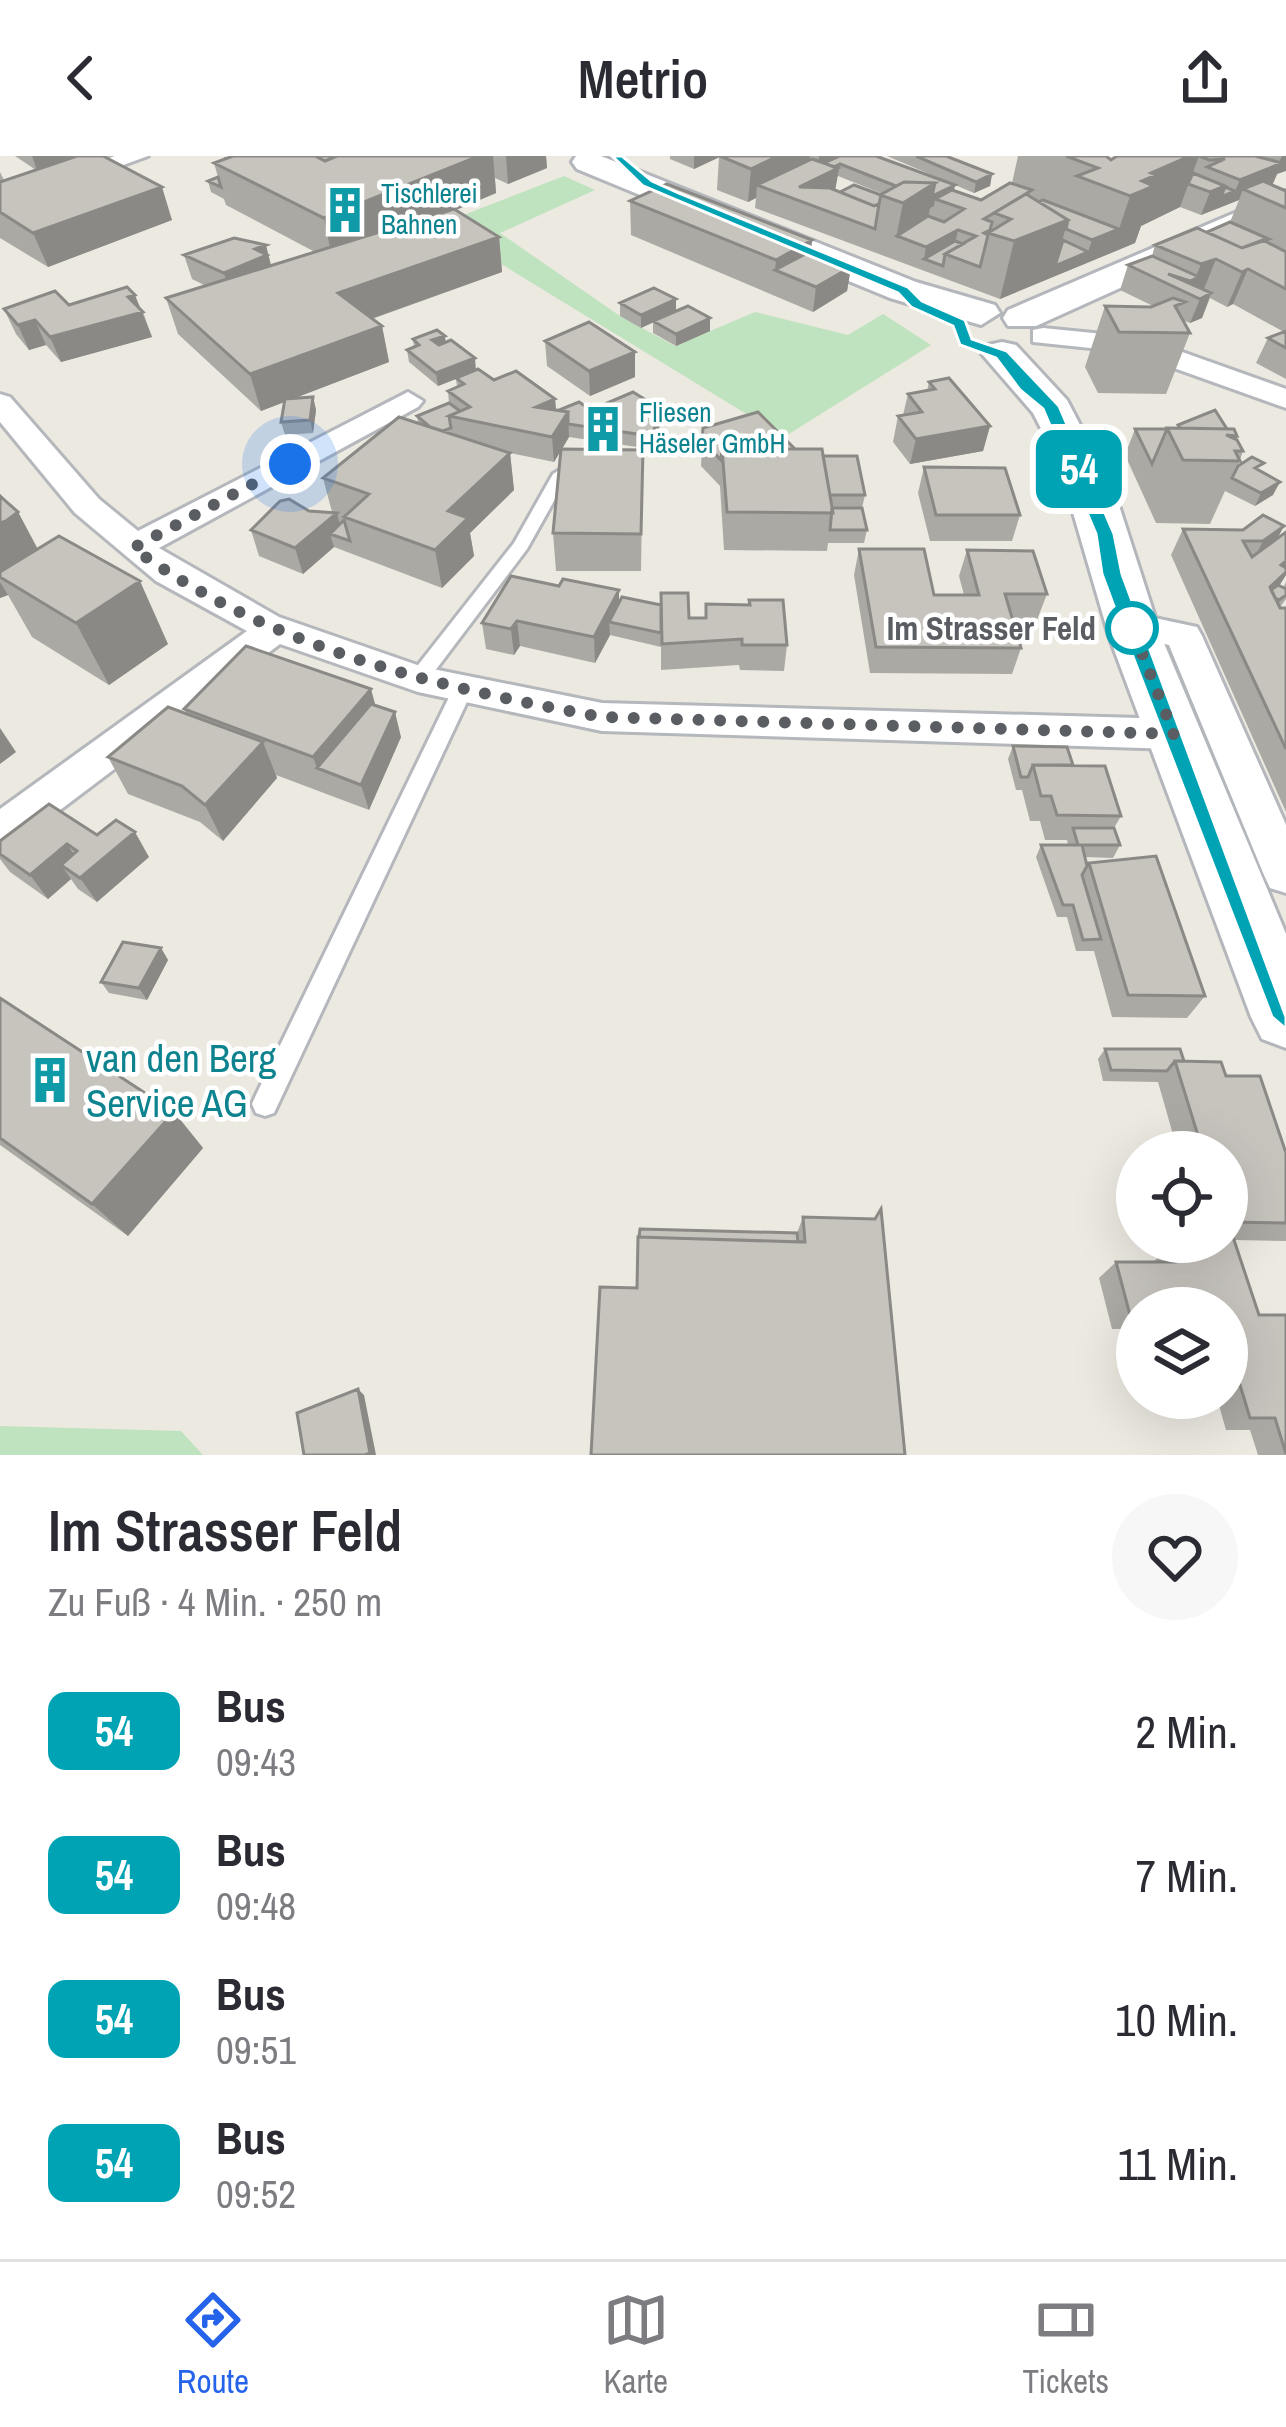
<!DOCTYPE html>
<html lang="de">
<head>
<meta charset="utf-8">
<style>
  :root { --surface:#fff; --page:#f7f7f7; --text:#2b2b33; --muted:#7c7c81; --line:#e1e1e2; --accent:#2563eb }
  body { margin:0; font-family:"Archivo Narrow",sans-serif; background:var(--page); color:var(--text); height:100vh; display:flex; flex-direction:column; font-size:45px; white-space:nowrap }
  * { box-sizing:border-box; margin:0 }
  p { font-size:39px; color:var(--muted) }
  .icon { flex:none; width:66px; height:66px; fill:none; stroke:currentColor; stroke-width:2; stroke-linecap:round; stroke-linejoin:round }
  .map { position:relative; height:1299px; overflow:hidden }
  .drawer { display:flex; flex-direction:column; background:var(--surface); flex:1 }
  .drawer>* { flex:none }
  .badge { padding:0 24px; border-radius:18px; font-size:42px; line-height:78px }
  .buttons { position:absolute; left:1116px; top:975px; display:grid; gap:24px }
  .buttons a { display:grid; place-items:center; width:132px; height:132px; border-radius:50%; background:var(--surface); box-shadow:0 12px 48px #0002; font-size:60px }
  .you { position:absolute; width:60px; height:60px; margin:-30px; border:9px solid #fff; border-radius:50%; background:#1a73e8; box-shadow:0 0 0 18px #1a73e833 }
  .map>.badge { position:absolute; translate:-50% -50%; box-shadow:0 0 0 6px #fff }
  .round { display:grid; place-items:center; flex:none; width:126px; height:126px; border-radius:63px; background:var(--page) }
  .head { display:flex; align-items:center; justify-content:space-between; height:204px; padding:0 48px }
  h1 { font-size:57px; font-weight:600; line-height:90px }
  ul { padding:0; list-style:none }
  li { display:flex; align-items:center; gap:36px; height:144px; padding:0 48px }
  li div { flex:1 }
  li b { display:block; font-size:45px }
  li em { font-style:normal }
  li .badge { min-width:132px; font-weight:700; text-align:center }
  header { display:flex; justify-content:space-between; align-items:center; height:156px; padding:0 48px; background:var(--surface); font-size:54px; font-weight:600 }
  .tabs { display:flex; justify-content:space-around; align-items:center; height:168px; border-top:3px solid var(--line); background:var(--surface); font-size:33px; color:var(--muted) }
  .tabs a { display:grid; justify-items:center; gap:6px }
  .tabs .selected { color:var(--accent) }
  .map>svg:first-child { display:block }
  .green { fill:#bfe2bf }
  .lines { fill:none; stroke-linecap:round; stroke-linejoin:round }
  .lane-casing { stroke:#b4b7bb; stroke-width:6 }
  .street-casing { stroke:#b4b7bb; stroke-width:6 }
  .secondary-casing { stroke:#b3b6bb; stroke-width:6 }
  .lane { fill:#fff; fill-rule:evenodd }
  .street { fill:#fff; fill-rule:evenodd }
  .secondary { fill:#fff; fill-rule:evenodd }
  .wall { fill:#aba9a3; fill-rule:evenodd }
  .shaded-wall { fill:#8b8985 }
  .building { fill:#c7c4be; stroke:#8b8985; stroke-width:3 }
  .line { fill:#00a3b4; stroke:#fff; stroke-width:3 }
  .walk { stroke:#5a5d61; stroke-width:12; stroke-dasharray:0 21.6 }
  .stop-dot { fill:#fff; stroke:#00a3b4; stroke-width:6 }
  .labels { text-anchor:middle; stroke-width:9; stroke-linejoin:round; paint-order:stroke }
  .far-culture-label { font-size:27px; fill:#0d838f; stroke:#fff; text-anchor:start }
  .stop-label { font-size:33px; font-weight:bold; fill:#5a5d61; stroke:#fff; text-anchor:end }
  .near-culture-label { font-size:39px; fill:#0d838f; stroke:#fff; text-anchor:start }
</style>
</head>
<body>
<header><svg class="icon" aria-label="back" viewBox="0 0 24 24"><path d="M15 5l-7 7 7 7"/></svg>Metrio<svg class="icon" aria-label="share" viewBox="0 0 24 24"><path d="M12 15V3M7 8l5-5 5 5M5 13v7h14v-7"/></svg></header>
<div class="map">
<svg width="1286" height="1299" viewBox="0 0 1286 1299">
  <rect width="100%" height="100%" fill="#ece9e1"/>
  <path class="green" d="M564,20L595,34L500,77L620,160L675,190L755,156L848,179L883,158L931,189L784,281L462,84L325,113Z
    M0,1270L181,1275L203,1299H0Z"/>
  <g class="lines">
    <defs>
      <path id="lane" d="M561,313L569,318L527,393L425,528H411L408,523L411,518L514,387L553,318Z
        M463,526L473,533L274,957L265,960L256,957L252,948L256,939L453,533Z"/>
      <path id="street" d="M115,0H148L0,54V39Z
        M1043,172L1143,182L1286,233V252L1129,196L1033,186V174Z
        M408,236L423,245L418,251L159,392L279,461L423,511L602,547L1174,563L1188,568L1194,578L1188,588L1174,593L602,575L418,536L280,488L15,688L0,693V653L247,475L156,425L75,357L0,266V238L10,241L99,343L138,375Z
        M1131,457L1197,471L1202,480L1286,669V737L1270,732L1264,719L1169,489L1118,478L1113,469L1118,460Z"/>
      <path id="secondary" d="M576,0H601L916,126L995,149L1000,157L981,169L890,142L577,13L572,6Z
        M1286,35V57L1036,170H1008L1003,162L1008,154Z
        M1002,186L1016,189L1067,244L1114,334L1161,480L1286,778V892L1262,883L1251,861L1109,480L1058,305L1033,257L982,198L988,189Z"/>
    </defs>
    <use href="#lane" class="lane-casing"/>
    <use href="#street" class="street-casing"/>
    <use href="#secondary" class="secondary-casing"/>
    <use href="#lane" class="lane"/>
    <use href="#street" class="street"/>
    <use href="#secondary" class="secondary"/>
  </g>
  <path class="wall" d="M15,0H103L172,64L48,111L0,82V16L4,24L36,14Z
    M546,0L547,12L508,28L495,22L496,37L456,54L499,81L502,116L372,163L382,170L389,206L295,242L313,241L316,254L313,277L285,279L281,266L284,246L261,255L178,178L166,142L206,130L192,123L184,99L271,110L315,96L226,49L224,43L211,36L208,25L218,21L214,7L224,3V1Z
    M670,0H884L880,1L953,28L887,0H946L992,18L990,30L974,37L955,29L954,34L981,44L1012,27L1018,0H1106L1111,4L1117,0H1286L1272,29L1286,35V223L1256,207L1268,182L1284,176L1233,148L1227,151L1210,142L1202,162L1190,167L1182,164L1190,177L1166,238L1098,237L1085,211L1105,150H1153L1120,134L1128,109L1152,100L1155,89L1207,76L1230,66L1239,44L1201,59L1180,51L1141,70L1135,87L1000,143L755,52L756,42L748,46L717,34L719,1L694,13L670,3ZM838,20L883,38L840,36L835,34L836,21Z
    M630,45L812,84L811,95L851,111L847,135L813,156L631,79Z
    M676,143V155L710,175L676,190L653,177V166L641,172L620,160V147Z
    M69,149L140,152L143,156L152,181L61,206L46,189L29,194L16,178L4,153Z
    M413,183L446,186L476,214L494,224L555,243L556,254H662L661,267L651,293L569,281L562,293L643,294L641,415H556L553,377L561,294L554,306L510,297L514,334L470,377L474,400L442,432L334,391L303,418L259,400L251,374L309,355L332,356L323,322L418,267L417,260L449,247L448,235L457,230L456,223L438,230L409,206L407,194L414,191Z
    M545,185L635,196V221L590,240L547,210Z
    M929,226L990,270L983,295L910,308L893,286L898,260L903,259L908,238L927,235Z
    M1178,269L1227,273L1237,280L1236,283L1243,295L1238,310L1260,315L1273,339L1255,350L1225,335L1210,368L1156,367L1125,299L1135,273H1167L1177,272Z
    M703,272L823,300L865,339L862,352L867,374L864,387H828L827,395L724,394L720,330L701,310Z
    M924,311L1020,359L1012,385H930L918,337Z
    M0,338L18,356L38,393L168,488L109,529L32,481L8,439L0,442Z
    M1284,370L1276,384L1286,376V419L1279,430L1283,432L1286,426V443L1280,451L1286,452V656L1171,399L1183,373L1243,374Z
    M859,393L934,439H964L959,420L967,394L1047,438L1037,464H1013L1021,492L1012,518L870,517L854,419Z
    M749,444L787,489L784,515L740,514L739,509L661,514V477V491L610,479L595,507L520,490L514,499L486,493L482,467L619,447L689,462H705L706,448L748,449Z
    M375,549L401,581L369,654L276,619L277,622L223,685L200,666L128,638L108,601L186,557L184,553Z
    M1013,590L1073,609L1121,660L1114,672L1120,689L1113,702L1085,701L1087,710L1089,707L1205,840L1187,862L1112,861L1094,795H1076L1067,761H1057L1036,701L1041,689H1068L1067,684H1045L1040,665H1030L1022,634H1016L1008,603Z
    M97,679L149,701L97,746L78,733L71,723L48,743L10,716L0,703V685Z
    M161,792L168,804L147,844L109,837L101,826Z
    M0,842L174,956L203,992L128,1080L0,989Z
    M1105,893L1184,905L1226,920L1286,997V1085L1234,1084L1286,1299H1258L1250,1274H1226L1217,1242H1227V1152H1137V1173H1112L1099,1122L1116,1106H1153L1169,1092L1168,1086H1227V996H1178L1158,926L1103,925L1098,903Z
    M803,1061L905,1299L637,1132L797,1077Z"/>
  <path class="shaded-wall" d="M32,0H81L37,14Z
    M473,0H493L496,37L333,106L324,62Z
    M506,0H546L547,12L508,28Z
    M694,0H722L694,13Z
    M778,0H810L808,17L757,29L756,42L748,46L751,13Z
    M819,0H865L840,8L835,35L799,31L817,20Z
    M1190,0H1199L1180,51L1141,70L1135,87L1111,97L1130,40L1151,17Z
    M1282,0H1286V15L1277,18L1272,30L1243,33L1239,44L1201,59L1210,36L1225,30L1221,41L1235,35L1240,24L1278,8Z
    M992,18L990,30L974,37L976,26Z
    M935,27L955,29L952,41L935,43L934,50L930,52L924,84L896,82L903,47Z
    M162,31L172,64L48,111L33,77Z
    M1068,64L1055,110L1088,96L1092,84L1119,73L1111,97L1000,143L1014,85Z
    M958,74L953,97L924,103L926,91Z
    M499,81L502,116L345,172L338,137Z
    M1269,83L1263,97L1248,113L1233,148L1227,151L1242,116L1259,87Z
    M812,84L808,119L775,114L776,104Z
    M266,89L272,113L231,141L224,117L255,93Z
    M1216,103L1202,138L1186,136L1190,125L1195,123L1201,108Z
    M851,111L847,135L813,156L816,131Z
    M1211,137L1202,162L1190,167L1200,143Z
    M135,139L152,181L61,206L50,181Z
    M676,143V156L641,172V159Z
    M710,162V175L676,190V178Z
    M35,164L46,189L29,194L18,169Z
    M382,170L389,206L261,255L250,218Z
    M445,180L446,192L434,197L432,184Z
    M635,196V221L590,240L589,215Z
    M475,202L476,215L438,230L436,217Z
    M313,241L316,254L313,277L310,264Z
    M555,243L557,267L536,251Z
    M662,254L661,267L651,293V280Z
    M568,256L569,281L554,306L552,281Z
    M990,270L983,295L910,308L916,283Z
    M510,297L514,334L470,377L474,400L442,432L435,394L448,355Z
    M1280,326L1273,339L1255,350L1261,337Z
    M0,338L12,361L18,356L51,419L0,421Z
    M337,357L343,383L330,378L334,391L303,418L295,392Z
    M1284,370L1270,396L1250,411L1263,385Z
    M1286,405V419L1272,441L1267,438L1281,409Z
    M140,425L168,488L109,529L76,467Z
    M0,426L8,439L0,442Z
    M619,434V460L609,466L610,479L595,507L594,481Z
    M517,465L520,490L514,499L511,473Z
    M371,533L381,570L317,612L313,601Z
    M395,556L401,581L369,654L361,629Z
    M0,572L16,596L0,608Z
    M263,586L277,622L223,685L205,649Z
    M135,676L149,701L97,746L80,722Z
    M67,688L83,713L61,709L71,723L48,743L30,719Z
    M161,792L168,804L147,844L139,832Z
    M174,956L203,992L128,1080L92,1048Z
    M358,1233L364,1239L376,1299H365Z"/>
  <path class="building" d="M77,0H103L162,31L33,77L0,56V26Z
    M233,0H315L325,5L337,0H479L324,62L214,7Z
    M315,0H334L335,1L325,5Z
    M720,0H778L751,13Z
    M840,0H876L955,29L932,40L935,27L904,26L896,30L840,8L834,11L824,7Z
    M916,0H946L992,18L976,26Z
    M1066,0H1106L1111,4L1117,0H1190L1151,17L1156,19L1142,25L1154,30L1130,40L1077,20L1098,12Z
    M1199,0H1255L1282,7L1240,24L1207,11L1225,3L1209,4Z
    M812,3L838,12L799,31L830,32L874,50L879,48L875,73L757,29Z
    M1193,17L1225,30L1210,36L1188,28Z
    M218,21L221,31L208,25Z
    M1263,25L1286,35V52L1243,33Z
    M904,26L935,27L903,47L880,39Z
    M1010,27L1032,34L984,63L992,66L990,74L984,77L988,79L980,111L945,98L976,80L958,74L926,91L897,80L928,60L944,66L964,53L935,43L952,34L981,44Z
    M667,28L812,84L776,104L630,45Z
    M854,29L881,39L879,48L874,50L840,36Z
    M1225,31L1235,35L1221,41Z
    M1026,38L1068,64L1014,85L988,77L1011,63L994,57Z
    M1043,44L1119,73L1092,84L1066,73L1068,64L1039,46Z
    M454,53L499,81L338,137L382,170L250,218L166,142Z
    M1230,66L1269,83L1242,92L1207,76Z
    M1197,72L1242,92L1263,84L1286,96V133L1248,113L1242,116L1216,103L1201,108L1155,89Z
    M234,82L266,89L255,93L267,99L224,117L184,99Z
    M1063,84L1088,96L1055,110Z
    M955,85L963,88L945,98L943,110L924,103Z
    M811,95L851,111L816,131L775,114Z
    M1152,100L1199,121L1190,125L1168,118L1211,137L1200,143L1128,109Z
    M127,131L135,139L128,141L143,156L50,181L35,164L18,169L4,153L55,135L69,149Z
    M654,132L676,143L641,159L620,147Z
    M1173,142L1185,146L1175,150L1190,177L1119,176L1105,150L1151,151Z
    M688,150L710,162L676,178L653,165Z
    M589,166L635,196L589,215L545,185Z
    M437,174L445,180L432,184L439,189L451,184L475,202L436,217L407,194L419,189L413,183Z
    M1286,175V192L1268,182Z
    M478,213L494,224L516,215L555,243L536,251L568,256L552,281L449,260L470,251L448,235L464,228L456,222Z
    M949,222L990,270L916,283L898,260L922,256L908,238L935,233L929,226Z
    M633,236L662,254L651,280L568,268V256L559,254L579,246L591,254Z
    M313,241L310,264L281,266L285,243Z
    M449,247L460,255L449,260L451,272L443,275L430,271L417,260Z
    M1215,254L1227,273L1180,272L1178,269Z
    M758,256L795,293H722L721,304L702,284L703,272Z
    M399,261L510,297L448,355L468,362L435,394L344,361L369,338L323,322Z
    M1167,272L1234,273L1237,280L1226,279L1237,284L1243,295H1235L1240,305L1183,304Z
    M1135,273H1167L1152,308Z
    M561,293L643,294L641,378L553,377Z
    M722,293H822L833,357L727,356Z
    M823,300H857L865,339H830Z
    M1252,301L1264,307L1255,312L1280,326L1261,337L1232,322L1238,310Z
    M924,311L1005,312L1020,359H936Z
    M0,340L18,356L6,365L0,367Z
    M289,343L309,355L337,357L295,392L251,374L280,345Z
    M832,352H862L867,374H830Z
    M1263,359L1284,370L1263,385H1243L1252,401L1286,376V405L1281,409L1286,412V416L1270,431L1280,452H1286V593L1183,373L1243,374Z
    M344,364L350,385L330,378Z
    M59,380L140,425L76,467L0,421V416Z
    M859,393H924L934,439H979L967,394L1033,395L1047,438H1005L1021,492L876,491Z
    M511,420L559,430L563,423L619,434L594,481L517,465L511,473L482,467Z
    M1278,429L1286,433V439L1279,444L1275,442L1271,434Z
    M661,437H688L689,462H706V448L750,449L749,444H783L787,489H742V483L662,488Z
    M622,441L661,449V477L609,466Z
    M246,490L371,533L313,601L184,553Z
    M371,548L395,556L361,629L317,612Z
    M168,551L263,586L205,649L182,630L108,601Z
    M1013,590L1067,591L1073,609H1033L1028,621H1021Z
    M1033,609L1105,610L1121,660L1057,659L1051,640H1041Z
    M49,648L97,679L116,664L135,676L80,722L61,709L77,695L67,688L30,719L0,698V685Z
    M1073,672H1114L1120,689H1078Z
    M1041,689H1082L1087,710L1082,719L1101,783L1083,784L1073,749H1063Z
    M1156,700L1205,840L1128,839L1089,707Z
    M123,786L161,792L139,832L101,826Z
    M0,842L174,956L92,1048L0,982Z
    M1105,893H1180L1184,905H1175L1167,915L1111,914Z
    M1175,905L1221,906L1226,920H1260L1286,997V1067L1228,1066L1259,1159H1286V1298L1275,1262H1250L1227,1186V1152H1137V1159H1130L1116,1106H1175L1171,1090L1193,1089L1192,1086H1227V996H1203Z
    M881,1053L905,1299H591L600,1131L637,1132L638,1081L805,1086L803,1061L875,1063Z
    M640,1073L797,1077L798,1086L639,1081Z
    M358,1233L370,1297L365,1299H304L297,1257Z"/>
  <path class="line" d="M612,0H622L652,25L679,37L908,131L922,145L965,164L972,183L1007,195L1059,250L1114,378L1122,418L1286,861V873L1272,861L1125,480L1102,418L1096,378L1043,253L1020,234L996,202L960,189L953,170L911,151L898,137L643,30Z"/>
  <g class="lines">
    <path class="walk" d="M290,308L133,392C271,493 437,531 602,561L1174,578L1132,472"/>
  </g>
  <defs>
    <symbol id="building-bare" viewBox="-9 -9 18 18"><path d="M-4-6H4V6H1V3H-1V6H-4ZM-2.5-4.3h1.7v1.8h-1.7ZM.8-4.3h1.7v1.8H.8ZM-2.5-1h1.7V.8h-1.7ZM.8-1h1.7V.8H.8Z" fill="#0f9aa8" stroke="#fff" stroke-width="2.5" paint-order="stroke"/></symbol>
  </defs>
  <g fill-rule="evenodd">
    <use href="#building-bare" x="312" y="21" width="66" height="66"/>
    <use href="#building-bare" x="570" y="240" width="66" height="66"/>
    <use href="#building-bare" x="17" y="891" width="66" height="66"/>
  </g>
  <circle class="stop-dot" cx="1132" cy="472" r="24"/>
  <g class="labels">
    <g class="far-culture-label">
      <text x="381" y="47">Tischlerei<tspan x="381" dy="31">Bahnen</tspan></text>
      <text x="639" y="266">Fliesen<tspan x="639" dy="31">Häseler GmbH</tspan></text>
    </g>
    <g class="stop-label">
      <text x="1096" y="484">Im Strasser Feld</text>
    </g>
    <g class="near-culture-label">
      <text x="86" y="916">van den Berg<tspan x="86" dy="45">Service AG</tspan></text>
    </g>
  </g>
</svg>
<div class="buttons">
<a><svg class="icon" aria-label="locate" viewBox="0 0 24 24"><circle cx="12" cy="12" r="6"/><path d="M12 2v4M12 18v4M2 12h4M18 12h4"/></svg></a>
<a><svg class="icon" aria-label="layers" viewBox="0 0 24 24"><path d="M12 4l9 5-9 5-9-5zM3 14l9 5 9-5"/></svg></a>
</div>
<div class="you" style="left:290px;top:308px"></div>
<b class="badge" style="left:1079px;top:313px;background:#00a3b4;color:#fff">54</b>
</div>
<section class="drawer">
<div class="head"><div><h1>Im Strasser Feld</h1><p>Zu Fuß · 4 Min. · 250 m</p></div><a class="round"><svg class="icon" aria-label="heart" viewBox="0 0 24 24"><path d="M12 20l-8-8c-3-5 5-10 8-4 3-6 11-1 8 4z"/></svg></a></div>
<ul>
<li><span class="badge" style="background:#00a3b4;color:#fff">54</span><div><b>Bus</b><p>09:43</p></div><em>2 Min.</em></li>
<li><span class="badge" style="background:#00a3b4;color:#fff">54</span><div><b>Bus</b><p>09:48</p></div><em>7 Min.</em></li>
<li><span class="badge" style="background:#00a3b4;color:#fff">54</span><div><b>Bus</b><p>09:51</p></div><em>10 Min.</em></li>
<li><span class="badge" style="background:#00a3b4;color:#fff">54</span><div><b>Bus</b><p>09:52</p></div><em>11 Min.</em></li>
</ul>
</section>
<nav class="tabs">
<a class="selected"><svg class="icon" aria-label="directions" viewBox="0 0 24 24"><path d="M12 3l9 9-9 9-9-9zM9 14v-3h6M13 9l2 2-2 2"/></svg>Route</a>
<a><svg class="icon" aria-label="map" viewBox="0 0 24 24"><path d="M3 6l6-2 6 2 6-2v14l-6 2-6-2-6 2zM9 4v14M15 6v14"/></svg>Karte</a>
<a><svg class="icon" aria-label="tickets" viewBox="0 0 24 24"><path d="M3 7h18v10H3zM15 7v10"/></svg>Tickets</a>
</nav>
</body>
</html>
